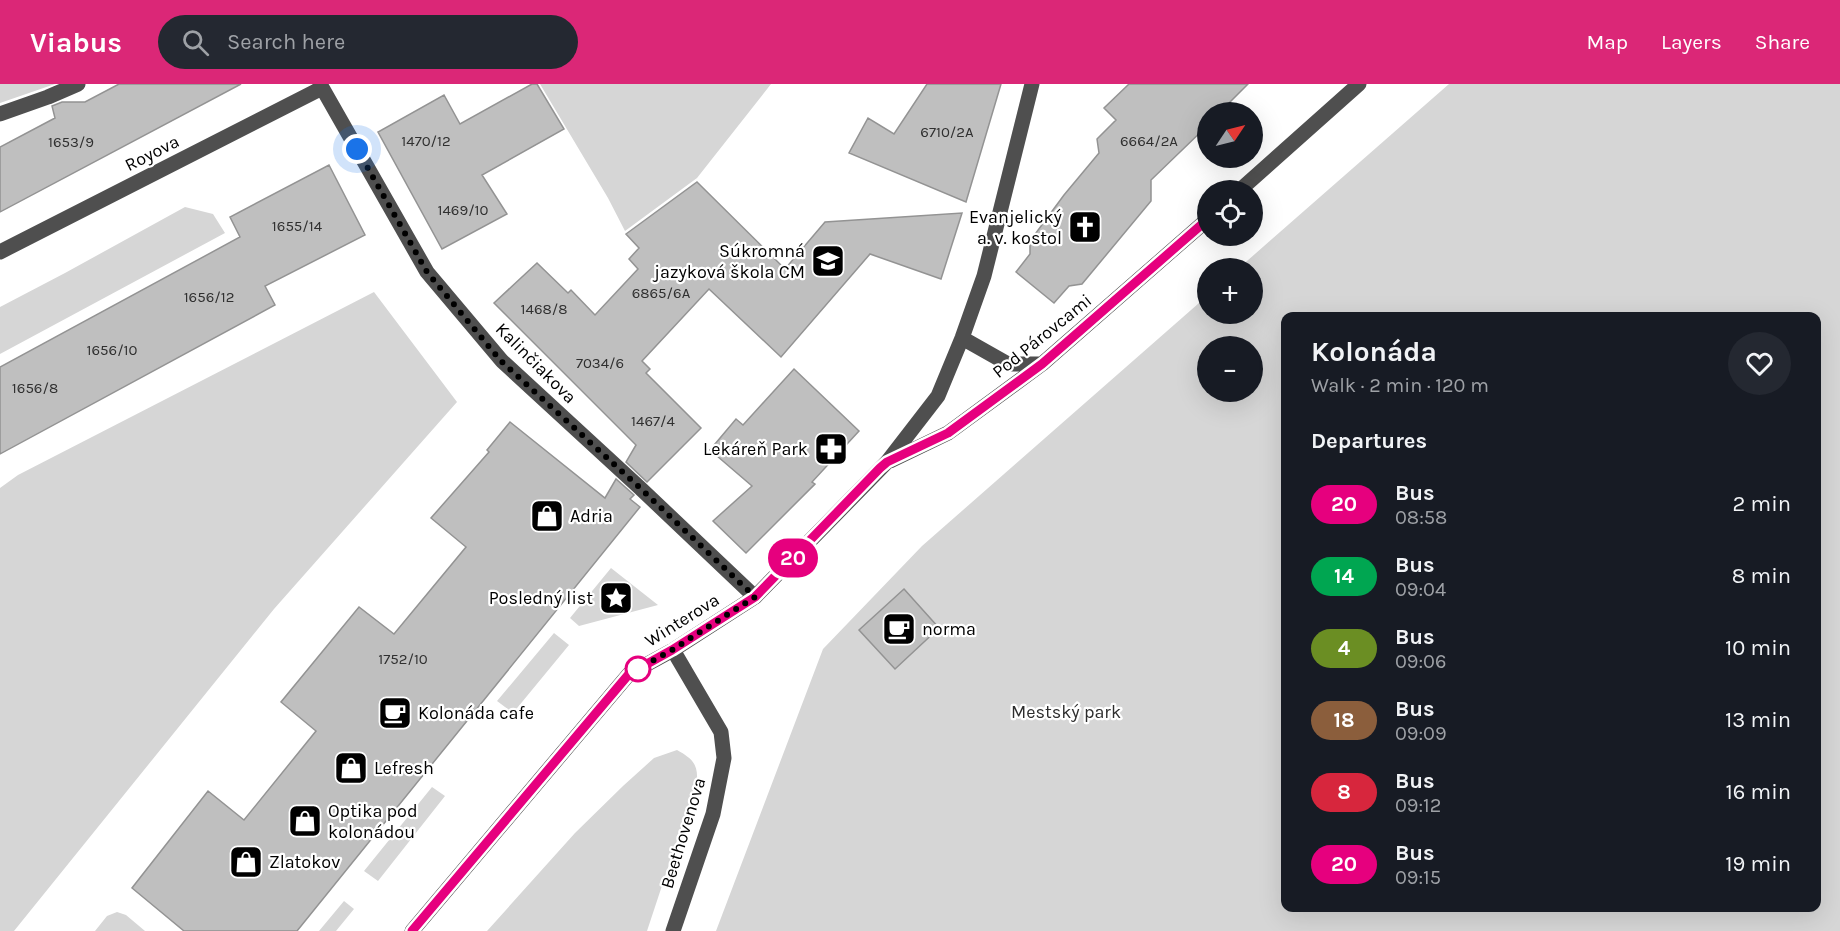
<!DOCTYPE html>
<html lang="en">
<head>
<meta charset="utf-8">
<style>
  :root { --surface:#171b24; --page:#242831; --text:#f1f3f6; --muted:#9ea1a6; --accent:#db2777 }
  body { margin:0; font-family:Karla,sans-serif; background:var(--page); color:var(--text); height:100vh; display:flex; flex-direction:column; font-size:22px; white-space:nowrap }
  * { box-sizing:border-box; margin:0 }
  p { font-size:20px; color:var(--muted) }
  .icon { flex:none; width:33px; height:33px; fill:none; stroke:currentColor; stroke-width:2; stroke-linecap:round; stroke-linejoin:round }
  .map { position:relative; flex:1; overflow:hidden }
  .details { position:absolute; left:1281px; top:228px; width:540px; height:600px; display:flex; flex-direction:column; background:var(--surface); border-radius:12px; box-shadow:0 6px 24px #0002 }
  .details>* { flex:none }
  .badge { padding:0 12px; border-radius:20px; font-size:21px; line-height:39px }
  .needle { width:39px; rotate:55deg }
  .controls { position:absolute; left:1197px; top:18px; display:grid; gap:12px }
  .controls a { display:grid; place-items:center; width:66px; height:66px; border-radius:50%; background:var(--surface); box-shadow:0 6px 24px #0002; font-size:30px }
  .you { position:absolute; width:30px; height:30px; margin:-15px; border:4px solid #fff; border-radius:50%; background:#1a73e8; box-shadow:0 0 0 9px #1a73e833 }
  .map>.badge { position:absolute; translate:-50% -50%; box-shadow:0 0 0 3px #fff }
  h2 { padding:0 30px; font-size:22px; line-height:54px }
  .round { display:grid; place-items:center; flex:none; width:63px; height:63px; border-radius:32px; background:var(--page) }
  .headline { display:flex; align-items:center; justify-content:space-between; height:102px; padding:0 30px }
  h1 { font-size:28px; font-weight:700; line-height:45px }
  ul { padding:0; list-style:none }
  li { display:flex; align-items:center; gap:18px; height:72px; padding:0 30px }
  li div { flex:1 }
  li b { display:block; font-size:22px }
  li em { font-style:normal }
  li .badge { min-width:66px; font-weight:700; text-align:center }
  header { display:flex; align-items:center; gap:36px; box-sizing:border-box; height:84px; padding:0 30px; background:var(--accent); color:#fff }
  header strong { font-size:28px }
  nav { display:flex; gap:33px; margin-inline-start:auto; font-size:21px }
  .search { width:420px; height:54px; background:var(--page); display:flex; align-items:center; gap:15px; box-sizing:border-box; padding:0 21px; border-radius:33px; color:var(--muted); font-size:22px }
  .map>svg:first-child { display:block }
  .green { fill:#d6d6d6; fill-rule:evenodd }
  .building { fill:#bfbfbf; stroke:#939393; stroke-width:1.5 }
  .lines { fill:none; stroke-linecap:round; stroke-linejoin:round }
  .minor { stroke:#4f4f4f; stroke-width:15 }
  .line-casing { stroke:#fff; stroke-width:14 }
  .line { stroke:#e6007e; stroke-width:9 }
  .walk { stroke:#000; stroke-width:6; stroke-dasharray:0 10.8 }
  .stop-dot { fill:#fff; stroke:#e6007e; stroke-width:3 }
  .labels { text-anchor:middle; stroke-width:4.5; stroke-linejoin:round; paint-order:stroke }
  .number-label { font-size:15px; fill:#303030 }
  .street-label { font-size:18px; fill:#000; stroke:#fff }
  .poi-label { font-size:18px; fill:#000; stroke:#fff; text-anchor:start }
  .park-label { font-size:18px; fill:#2d2d2d; stroke:#fff }
</style>
</head>
<body>
<header>
<strong>Viabus</strong>
<div class="search"><svg class="icon" aria-label="search" viewBox="0 0 24 24"><circle cx="10" cy="10" r="6"/><path d="M15 15l6 6"/></svg>Search here</div>
<nav><a>Map</a><a>Layers</a><a>Share</a></nav>
</header>
<div class="map">
<svg width="1840" height="847" viewBox="0 0 1840 847">
  <rect width="100%" height="100%" fill="#fff"/>
  <path class="green" d="M0,0H55L0,19Z
    M540,0H771L697,94L625,147L608,114Z
    M1449,0H1840V847H716L823,565L922,462L1207,212L1208,230H1252V184H1239ZM1286,232H1816V824H1286ZM1208,262H1252V308H1208Z
    M185,123L213,130L225,149L0,270V223L65,189Z
    M374,208L457,318L274,525L14,847H0V404L18,391Z
    M611,484L658,521L579,542L570,534Z
    M554,549L569,561L513,629L497,617Z
    M677,666C691,674 698,679 697,696L647,847H487L575,749L623,702L654,674Z
    M432,703L445,712L378,797L364,787Z
    M344,817L354,825L336,847H319Z
    M117,828L126,831L145,847H95L107,832Z"/>
  <path class="building" d="M119,0H241L0,128V63L55,34L52,22L62,18H85Z
    M532,0H537L564,45L482,91L507,130L442,165L378,48L444,11L460,40Z
    M927,0H1001L966,118L849,69L868,34L894,50Z
    M1129,0H1248L1220,28H1208V41L1151,96V117L1082,200L1069,202L1054,219L1016,188L1030,170V157L1064,111L1099,69L1097,55L1116,36L1104,24Z
    M329,81L365,151L265,202L275,221L0,370V283L240,153L230,133Z
    M697,98L785,185L825,138L962,129L941,195L870,170L781,273L709,205L642,277L650,285L646,289L701,344L647,398L626,378L636,361L494,219L537,179L568,209L571,206L595,231L638,185L629,175L639,164L626,150Z
    M794,285L859,347L812,398L815,400L746,469L713,437L752,402L710,366L736,335L743,341Z
    M510,338L605,414L616,395L634,411L630,415L640,423L297,847H184L132,804L208,707L244,736L316,647L281,618L359,523L394,550L466,463L431,434L489,368L487,366Z
    M904,505L939,544L895,585L859,546Z"/>
  <g class="lines">
    <path class="minor" d="M320,0L427,188L502,277L639,403L755,513
      M0,30L48,13L78,0
      M1240,106L1359,0
      M0,168L322,4
      M962,254L1008,280H1042
      M890,377L948,349L1042,280L1208,135
      M673,566L721,648L724,674L713,730L673,847
      M412,847L629,590L673,566L755,513L887,378L938,312L962,254L984,192L1032,0"/>
  </g>
  <g class="lines">
    <defs>
      <path id="line" d="M412,847L629,590L672,566L755,513L880,384L887,378L948,349L1042,280L1208,135"/>
    </defs>
    <use href="#line" class="line-casing"/>
    <use href="#line" class="line"/>
    <path class="walk" d="M357,65L427,188L501,277L639,403L755,513L672,566L638,585"/>
  </g>
  <defs>
    <symbol id="church-square" viewBox="-11 -11 22 22"><rect x="-9" y="-9" width="18" height="18" rx="4" fill="#000" stroke="#fff"/><path d="M-1.2-6h2.4v3.5h3.3v2.4h-3.3V6h-2.4V-.1h-3.3v-2.4h3.3Z" fill="#fff"/></symbol>
    <symbol id="school-square" viewBox="-11 -11 22 22"><rect x="-9" y="-9" width="18" height="18" rx="4" fill="#000" stroke="#fff"/><path d="M0-5L7-2L0 1L-7-2ZM-4 1L0 2.5L4 1V4Q0 6-4 4Z" fill="#fff"/></symbol>
    <symbol id="pharmacy-square" viewBox="-11 -11 22 22"><rect x="-9" y="-9" width="18" height="18" rx="4" fill="#000" stroke="#fff"/><path d="M-2-6h4v4h4v4h-4v4h-4v-4h-4v-4h4Z" fill="#fff"/></symbol>
    <symbol id="shop-square" viewBox="-11 -11 22 22"><rect x="-9" y="-9" width="18" height="18" rx="4" fill="#000" stroke="#fff"/><path d="M-5-2.5h2.3a2.7 3.5 0 0 1 5.4 0H5L5.5 6h-11ZM-1.5-2.5h3a1.5 2.3 0 0 0-3 0Z" fill="#fff"/></symbol>
    <symbol id="sight-square" viewBox="-11 -11 22 22"><rect x="-9" y="-9" width="18" height="18" rx="4" fill="#000" stroke="#fff"/><path d="M0-6L1.8-2.2L6-1.7L2.9 1.2L3.7 5.4L0 3.3L-3.7 5.4L-2.9 1.2L-6-1.7L-1.8-2.2Z" fill="#fff"/></symbol>
    <symbol id="cafe-square" viewBox="-11 -11 22 22"><rect x="-9" y="-9" width="18" height="18" rx="4" fill="#000" stroke="#fff"/><path d="M-5.5-4.5H6V0H3Q3 3.5 0 3.5H-2.5Q-5.5 3.5-5.5 0ZM3-3.2v2h1.7v-2ZM-6 4.5H4V6H-6Z" fill="#fff"/></symbol>
  </defs>
  <g fill-rule="evenodd">
    <use href="#church-square" x="1066" y="124" width="38" height="38"/>
    <use href="#school-square" x="809" y="158" width="38" height="38"/>
    <use href="#pharmacy-square" x="812" y="346" width="38" height="38"/>
    <use href="#shop-square" x="528" y="413" width="38" height="38"/>
    <use href="#sight-square" x="597" y="495" width="38" height="38"/>
    <use href="#cafe-square" x="880" y="526" width="38" height="38"/>
    <use href="#cafe-square" x="376" y="610" width="38" height="38"/>
    <use href="#shop-square" x="332" y="665" width="38" height="38"/>
    <use href="#shop-square" x="286" y="718" width="38" height="38"/>
    <use href="#shop-square" x="227" y="759" width="38" height="38"/>
  </g>
  <circle class="stop-dot" cx="638" cy="585" r="12"/>
  <g class="labels">
    <g class="number-label">
      <text x="947" y="53">6710/2A</text>
      <text x="426" y="62">1470/12</text>
      <text x="1149" y="62">6664/2A</text>
      <text x="71" y="63">1653/9</text>
      <text x="463" y="131">1469/10</text>
      <text x="297" y="147">1655/14</text>
      <text x="661" y="214">6865/6A</text>
      <text x="209" y="218">1656/12</text>
      <text x="544" y="230">1468/8</text>
      <text x="112" y="271">1656/10</text>
      <text x="600" y="284">7034/6</text>
      <text x="35" y="309">1656/8</text>
      <text x="653" y="342">1467/4</text>
      <text x="403" y="580">1752/10</text>
    </g>
    <g class="street-label">
      <text transform="translate(152 69) rotate(-27)" y="6">Royova</text>
      <text transform="translate(1042 252) rotate(-39)" y="6">Pod Párovcami</text>
      <text transform="translate(536 279) rotate(45)" y="6">Kalinčiakova</text>
      <text transform="translate(682 536) rotate(-32)" y="6">Winterova</text>
      <text transform="translate(683 749) rotate(-73)" y="6">Beethovenova</text>
    </g>
    <g class="poi-label">
      <text x="1062" y="139" text-anchor="end">Evanjelický<tspan x="1062" dy="21">a. v. kostol</tspan></text>
      <text x="805" y="173" text-anchor="end">Súkromná<tspan x="805" dy="21">jazyková škola CM</tspan></text>
      <text x="808" y="371" text-anchor="end">Lekáreň Park</text>
      <text x="570" y="438">Adria</text>
      <text x="593" y="520" text-anchor="end">Posledný list</text>
      <text x="922" y="551">norma</text>
      <text x="418" y="635">Kolonáda cafe</text>
      <text x="374" y="690">Lefresh</text>
      <text x="328" y="733">Optika pod<tspan x="328" dy="21">kolonádou</tspan></text>
      <text x="269" y="784">Zlatokov</text>
    </g>
    <g class="park-label">
      <text x="1066" y="634">Mestský park</text>
    </g>
  </g>
</svg>
<div class="controls">
<a><svg class="needle" viewBox="-14 -14 28 28"><path d="M0-13l5 13h-10z" fill="#e53935"/><path d="M0 13l5-13h-10z" fill="#9ea1a6"/></svg></a>
<a><svg class="icon" aria-label="locate" viewBox="0 0 24 24"><circle cx="12" cy="12" r="6"/><path d="M12 2v4M12 18v4M2 12h4M18 12h4"/></svg></a>
<a>+</a>
<a>−</a>
</div>
<div class="you" style="left:357px;top:65px"></div>
<b class="badge" style="left:793px;top:474px;background:#e6007e;color:#fff">20</b>
<section class="details">
<div class="headline"><div><h1>Kolonáda</h1><p>Walk · 2 min · 120 m</p></div><a class="round"><svg class="icon" aria-label="heart" viewBox="0 0 24 24"><path d="M12 20l-8-8c-3-5 5-10 8-4 3-6 11-1 8 4z"/></svg></a></div>
<h2>Departures</h2>
<ul>
<li><span class="badge" style="background:#e6007e;color:#fff">20</span><div><b>Bus</b><p>08:58</p></div><em>2 min</em></li>
<li><span class="badge" style="background:#00a651;color:#fff">14</span><div><b>Bus</b><p>09:04</p></div><em>8 min</em></li>
<li><span class="badge" style="background:#6b8e23;color:#fff">4</span><div><b>Bus</b><p>09:06</p></div><em>10 min</em></li>
<li><span class="badge" style="background:#8b5e3c;color:#fff">18</span><div><b>Bus</b><p>09:09</p></div><em>13 min</em></li>
<li><span class="badge" style="background:#d7263d;color:#fff">8</span><div><b>Bus</b><p>09:12</p></div><em>16 min</em></li>
<li><span class="badge" style="background:#e6007e;color:#fff">20</span><div><b>Bus</b><p>09:15</p></div><em>19 min</em></li>
</ul>
</section>
</div>
</body>
</html>
